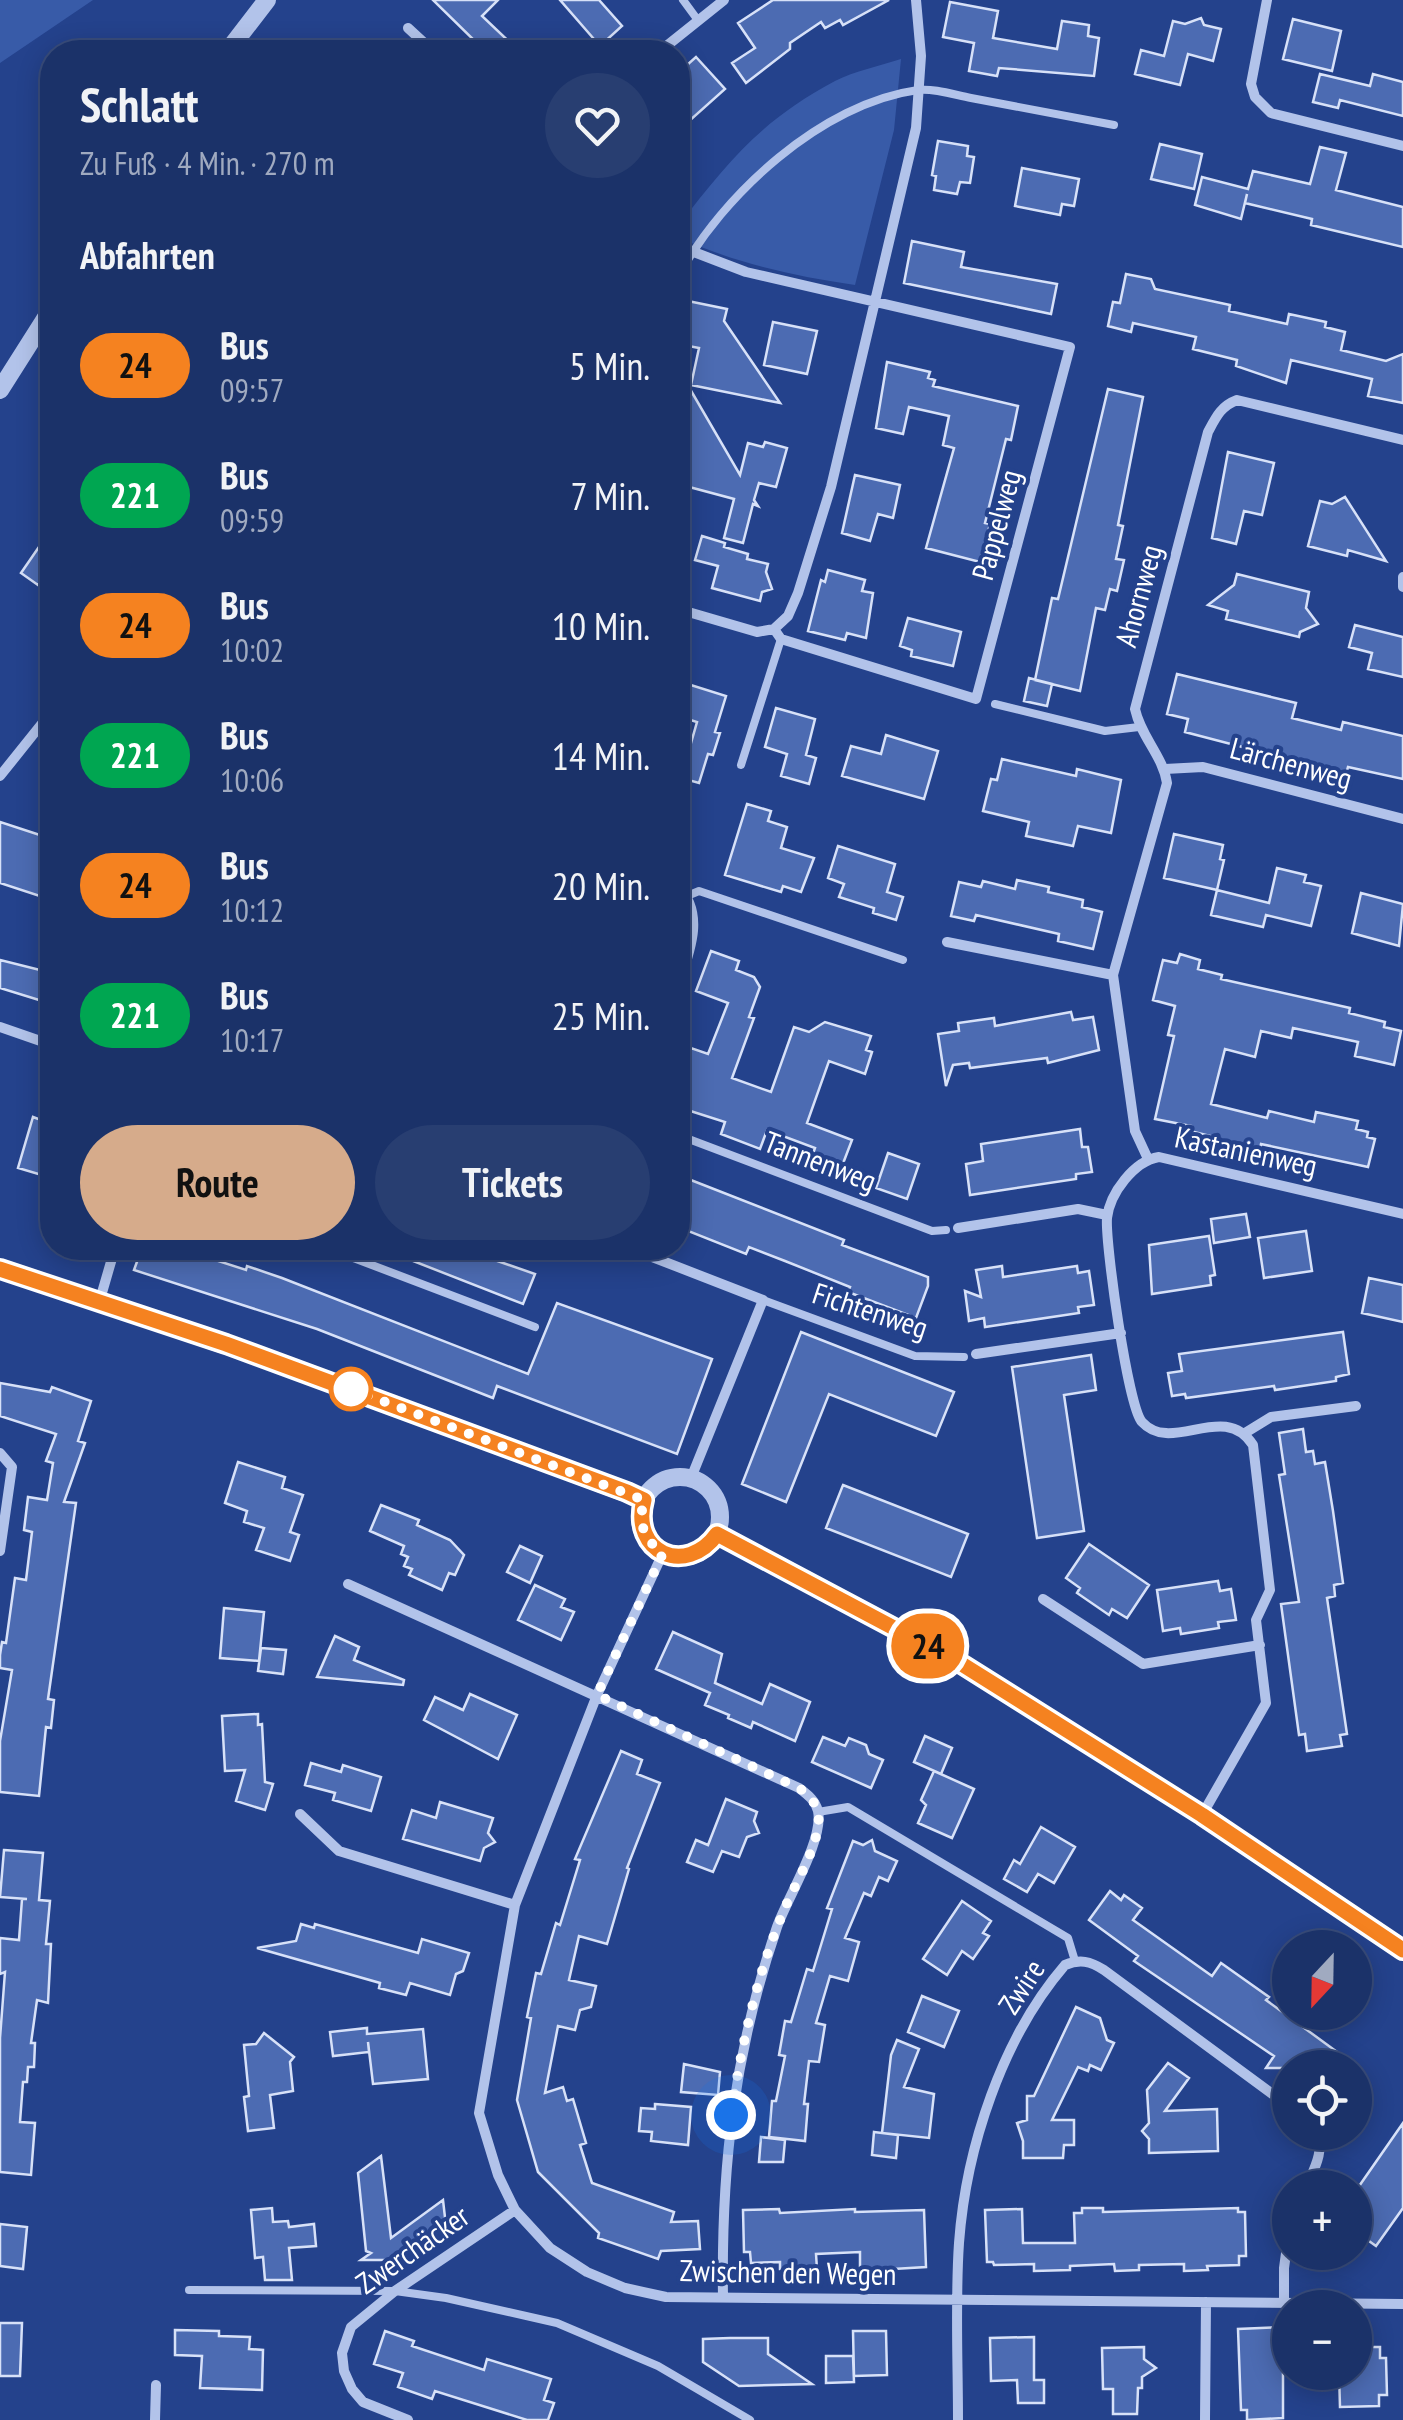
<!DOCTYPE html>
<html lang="de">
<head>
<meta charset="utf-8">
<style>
  :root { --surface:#1b3269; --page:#283e71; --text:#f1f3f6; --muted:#a0aac0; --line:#394d7d; --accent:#d6ab8b }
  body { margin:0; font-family:"PT Sans Narrow",sans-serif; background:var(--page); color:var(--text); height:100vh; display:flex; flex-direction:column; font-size:38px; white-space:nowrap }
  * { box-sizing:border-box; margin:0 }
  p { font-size:32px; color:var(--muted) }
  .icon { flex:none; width:55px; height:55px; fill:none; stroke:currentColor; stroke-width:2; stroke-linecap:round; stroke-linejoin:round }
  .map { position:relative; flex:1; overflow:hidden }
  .sheet { position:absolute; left:40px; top:40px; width:650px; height:1220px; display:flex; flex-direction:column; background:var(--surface); border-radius:40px; box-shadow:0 5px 25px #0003,0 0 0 2px var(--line) }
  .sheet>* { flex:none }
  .badge { padding:0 20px; border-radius:32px; font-size:35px; line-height:65px }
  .needle { width:65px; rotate:202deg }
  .buttons { position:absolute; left:1272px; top:1930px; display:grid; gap:20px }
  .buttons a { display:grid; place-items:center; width:100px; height:100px; border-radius:50%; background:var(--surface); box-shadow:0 5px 25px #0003,0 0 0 2px var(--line); font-size:50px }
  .you { position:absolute; width:50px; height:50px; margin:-25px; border:8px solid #fff; border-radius:50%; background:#1a73e8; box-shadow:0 0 0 15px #1a73e833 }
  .map>.badge { position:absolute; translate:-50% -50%; box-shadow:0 0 0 5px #fff }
  h2 { padding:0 40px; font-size:38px; line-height:90px }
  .round { display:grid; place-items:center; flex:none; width:105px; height:105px; border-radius:52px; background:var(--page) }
  .summary { display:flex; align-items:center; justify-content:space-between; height:170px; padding:0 40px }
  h1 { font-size:48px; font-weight:700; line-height:75px }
  .action { display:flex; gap:20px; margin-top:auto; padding:20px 40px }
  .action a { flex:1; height:115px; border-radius:60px; background:var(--accent); color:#111; font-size:40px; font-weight:700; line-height:115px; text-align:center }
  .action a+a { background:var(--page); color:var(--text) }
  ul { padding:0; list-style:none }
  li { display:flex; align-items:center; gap:30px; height:130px; padding:0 40px }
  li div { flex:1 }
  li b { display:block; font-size:38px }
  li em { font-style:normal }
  li .badge { min-width:110px; font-weight:700; text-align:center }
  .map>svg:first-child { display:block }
  .green { fill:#385ba8 }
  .building { fill:#4c6bb2; stroke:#d7e1f8; stroke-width:2.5 }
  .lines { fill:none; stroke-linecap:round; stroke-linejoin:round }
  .service { stroke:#b2c3ea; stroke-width:8 }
  .minor { stroke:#b2c3ea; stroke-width:10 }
  .tertiary { stroke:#b2c3ea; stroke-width:18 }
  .line-casing { stroke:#fff; stroke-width:22 }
  .line { stroke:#f58220; stroke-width:15 }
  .walk { stroke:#fff; stroke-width:10; stroke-dasharray:0 18 }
  .stop-dot { fill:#fff; stroke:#f58220; stroke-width:5 }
  .labels { text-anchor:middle; stroke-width:8; stroke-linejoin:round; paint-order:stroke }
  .street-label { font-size:30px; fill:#fff; stroke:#24428c }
</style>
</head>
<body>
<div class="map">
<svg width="1403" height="2420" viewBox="0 0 1403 2420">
  <rect width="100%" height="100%" fill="#24428c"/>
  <path class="green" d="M0,0H93L0,63Z
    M901,59L894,130L855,285C794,276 734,263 678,237V226C728,162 760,121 835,81C855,71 879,66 901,59Z"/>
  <path class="building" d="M433,0H498L482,16L520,52H486Z
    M560,0H599L622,26L600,46Z
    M773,0H889L843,25L840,20L825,28L821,22L790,43V49L746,83L732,63L755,48L738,23Z
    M950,2L998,11L993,38L1057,49L1062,21L1089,25L1088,36L1099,38L1094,76L999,68L997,76L969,71L974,43L943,37Z
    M1201,18L1204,25L1221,29L1213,61L1188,54L1180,85L1135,74L1141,50L1164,56L1173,21L1185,24Z
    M1293,19L1341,31L1332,71L1283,59Z
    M696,57L725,89L678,131V73Z
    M1320,74L1370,86L1373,74L1403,82V116L1340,100L1338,108L1313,102Z
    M938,141L968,146L967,156L974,157L970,183L960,182L957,194L934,190L936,176L932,175Z
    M1160,144L1202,154L1194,189L1151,179Z
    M1320,147L1346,153L1336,190L1403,207V247L1311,225L1312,219L1245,203L1247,194L1241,219L1195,205L1202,177L1248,189L1253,171L1310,184Z
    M1022,168L1079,179L1074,206L1062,204L1060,215L1015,206Z
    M912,241L964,252L961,267L1057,284L1051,314L904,283Z
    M1126,274L1151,279L1155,289L1230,305L1229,311L1287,324L1289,314L1326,322L1325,327L1345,332L1341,350L1386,361L1403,354V403L1368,396L1372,379L1291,360L1286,383L1236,366L1237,360L1193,349L1196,337L1133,323L1131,332L1108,326L1113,302L1120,303Z
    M683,300L727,309L724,321L780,403L691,385L699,348L678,344Z
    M773,322L817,331L807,374L764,365Z
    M887,362L930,372L928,378L935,380L933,386L1018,406L1011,440L1006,439L985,523L990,524L980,562L926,548L954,448L943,445L949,416L909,407L903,434L876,428Z
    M690,389L740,475L748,443L763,447L765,442L787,448L776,487L759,483L754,500L758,506L753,504L743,543L724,538L734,499L678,484V408L686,410Z
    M1108,389L1143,397L1118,525L1123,526L1116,559L1124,560L1117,591L1110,589L1105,610L1096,608L1080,691L1035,680L1052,598L1058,599Z
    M1228,452L1274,463L1262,515L1244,511L1236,544L1212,538Z
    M855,475L900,485L893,518L878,514L870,541L842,533Z
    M1345,497L1386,561L1348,550L1347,556L1308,546L1320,501L1332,504Z
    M52,528V564L38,585L21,573Z
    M702,536L725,543L724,547L748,554L747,559L768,564L766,572L772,589L762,592L760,601L712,588L718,566L695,560Z
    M828,570L865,580L862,591L873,593L866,638L847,633L845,640L808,631L821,580L825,582Z
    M1237,574L1309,592L1306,608L1318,624L1300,632L1299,637L1226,619L1228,611L1208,605L1234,585Z
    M908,618L961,632L953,666L911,656L912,650L900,646Z
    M1355,625L1403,637V677L1368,669L1372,653L1349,647Z
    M1177,674L1296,703L1292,718L1341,730L1343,722L1403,736V779L1348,767L1346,774L1185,732L1188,719L1167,714Z
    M1029,678L1052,684L1047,706L1024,701Z
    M678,681L726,696L715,732L720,733L713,755L708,754L699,783L681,778L697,722L678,716Z
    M776,708L815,719L806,755L816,758L809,784L781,776L787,754L765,747Z
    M886,735L938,751L924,799L842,776L851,746L881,754Z
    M1002,759L1076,776L1077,769L1121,780L1111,833L1078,826L1073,846L1026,836L1029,822L983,811L991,779L997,780Z
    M747,804L771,811L768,821L787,827L781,848L814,858L801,892L783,886L781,892L725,875Z
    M0,822L52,839V900L0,883Z
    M1174,834L1223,845L1220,859L1224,860L1217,890L1269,903L1277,868L1306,875L1304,882L1321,886L1311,926L1266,915L1263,927L1211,915L1217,890L1164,878Z
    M838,846L895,864L887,892L903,897L896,920L873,913L874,908L839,897L844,884L828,878Z
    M1017,880L1049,887L1048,892L1083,900L1082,907L1102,912L1093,949L1058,941L1059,934L976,915L974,921L951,916L959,882L981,887L983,881L1015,889Z
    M1361,893L1403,904L1399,946L1352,933Z
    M711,951L739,961L736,970L754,977L760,987L749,1017L754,1018L732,1078L771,1092L794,1027L809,1032L825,1022L871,1036L866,1050L872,1052L865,1074L829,1061L807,1123L852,1140L839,1174L810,1162L815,1148L767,1130L760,1149L721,1134L725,1122L678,1107V1050L689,1054L691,1048L708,1054L728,1003L696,991Z
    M1180,954L1200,960L1198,969L1222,975L1221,979L1350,1008L1349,1013L1385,1022L1384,1027L1401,1031L1394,1065L1355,1056L1358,1042L1293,1028L1291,1038L1261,1031L1255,1057L1225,1049L1211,1104L1267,1118L1269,1111L1314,1122L1316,1112L1358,1121L1356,1129L1368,1132L1367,1137L1375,1139L1368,1167L1261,1144L1259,1154L1213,1143L1214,1137L1190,1131L1191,1126L1155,1119L1174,1036L1168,1035L1175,1006L1153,1000L1163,960L1177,963Z
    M0,960L52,973V1004L0,988Z
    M1071,1012L1073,1020L1093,1017L1099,1050L1048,1063L1047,1058L970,1068L969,1063L953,1065L946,1086L938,1034L959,1031L958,1023L994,1018L995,1026Z
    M33,1117L52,1124V1178L18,1168Z
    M1080,1129L1082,1147H1088L1092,1172L1076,1174V1179L970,1195L966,1164L983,1161L981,1144Z
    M888,1153L919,1164L907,1199L876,1188Z
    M678,1175L844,1240L842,1245L928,1277V1286L916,1318L848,1292L850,1287L785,1261L749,1247L746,1254L678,1227Z
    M1246,1214L1250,1237L1214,1243L1211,1219Z
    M1306,1231L1312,1271L1264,1278L1258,1238Z
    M1209,1236L1215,1275L1210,1276L1211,1285L1152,1294L1149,1245Z
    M142,1248H178L246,1270L247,1266L282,1278L528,1374L557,1303L712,1359L677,1454L497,1386L493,1398L317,1329L134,1270Z
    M380,1248H460L535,1274L523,1304Z
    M1002,1266L1003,1277L1077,1266L1078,1273L1089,1271L1094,1305L1078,1307L1079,1313L985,1327L984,1318L969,1321L965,1291L981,1297L976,1270Z
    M1369,1278L1403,1285V1322L1362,1313Z
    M801,1332L954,1392L936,1436L829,1394L786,1502L742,1484Z
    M1343,1332L1349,1374L1336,1377V1381L1275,1390L1274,1386L1186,1398L1185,1394L1172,1396L1168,1373L1182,1371L1179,1354Z
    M1091,1355L1096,1390L1064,1395L1084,1531L1037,1538L1012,1367Z
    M0,1383L50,1392L52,1387L91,1401L78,1441L85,1443L64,1502L76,1503L48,1699L54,1700L51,1728L46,1727L39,1796L0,1792V1741L12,1670L0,1668V1655L2,1642L6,1643L15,1578L26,1580L32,1532L24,1530L28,1497L47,1500L53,1463L46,1461L56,1434L0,1416Z
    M1303,1429L1306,1452L1313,1451L1315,1464L1325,1462L1333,1511L1343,1583L1334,1585L1335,1596L1327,1598L1347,1734L1340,1735L1342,1746L1307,1751L1305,1734L1299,1735L1281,1604L1299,1602L1279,1475L1285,1474L1279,1433Z
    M238,1462L285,1477L282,1488L303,1495L290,1532L299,1535L290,1561L256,1550L264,1528L244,1522L247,1511L225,1503Z
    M843,1485L968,1534L951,1577L826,1528Z
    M381,1505L419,1520L417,1525L450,1540L464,1555L455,1575L449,1573L442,1590L409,1575L412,1569L404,1566L408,1557L401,1554L404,1546L370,1531Z
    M1089,1544L1149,1585L1127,1618L1112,1609L1109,1615L1077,1593L1080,1588L1066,1578Z
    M520,1546L542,1556L530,1583L507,1572Z
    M1218,1581L1220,1591L1231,1589L1236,1620L1218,1622L1219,1628L1181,1634L1180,1628L1163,1631L1157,1590Z
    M535,1585L565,1599L561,1607L574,1612L561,1640L518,1620Z
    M224,1608L264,1612L259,1661L220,1658Z
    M673,1632L722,1654L715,1683L762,1704L770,1684L810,1702L795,1741L753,1722L751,1728L728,1718L729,1715L705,1705L710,1693L656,1669Z
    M335,1636L359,1647L354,1660L404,1680L403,1685L317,1677Z
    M261,1648L286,1650L283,1674L258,1671Z
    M470,1694L517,1715L498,1759L424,1720L435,1697L463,1710Z
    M258,1714V1725L262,1724L265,1782L273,1784L265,1810L236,1801L245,1770L225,1771L222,1716Z
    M925,1736L952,1748L941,1774L914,1762Z
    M823,1737L845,1746L849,1738L866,1745L869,1754L883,1760L871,1788L812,1762Z
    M621,1751L642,1760L637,1774L660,1783L627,1868L629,1869L607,1944L579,1936L569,1980L596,1986L591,2007L580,2010L575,2030L558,2026L545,2093L563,2087L567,2101L573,2099L586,2143L580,2145L592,2183L674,2212L671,2222L698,2221L700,2249L661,2251L658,2259L598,2238L599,2233L538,2172L517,2100L531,2018L527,2017L536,1973L541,1974L556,1923L560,1925L580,1860L575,1859Z
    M311,1763L341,1772L343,1765L381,1777L371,1811L333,1800L335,1793L305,1785Z
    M934,1771L974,1789L952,1838L918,1823L926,1805L921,1800Z
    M726,1799L757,1812L754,1821L759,1833L747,1837L739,1857L722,1851L713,1872L687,1862L696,1840L708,1845Z
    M440,1802L493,1818L488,1833L495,1842L484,1848L480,1861L403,1839L412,1810L436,1818Z
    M1041,1827L1075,1847L1054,1883L1038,1874L1027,1892L1004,1879L1014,1860L1020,1864Z
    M872,1840L875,1851L897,1861L888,1881L879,1877L871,1896L864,1893L845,1938L859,1942L848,1981L830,1976L816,2023L825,2025L819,2062L809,2061L804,2104H808L805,2141L769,2137L772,2101H776L785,2056L779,2055L785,2021L791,2022L807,1969L813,1971L832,1909L827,1908L853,1841L863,1845Z
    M4,1850L43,1853L39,1900L50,1901L46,1944H51L48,2003L37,2000L31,2043H35L34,2067H28L27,2082H23L20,2122L35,2123L31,2175L0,2172V2038L5,1972L0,1974V1938L19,1940L22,1899H27L0,1897Z
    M1110,1891L1121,1900L1124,1895L1142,1908L1133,1920L1212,1976L1221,1963L1269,1997L1266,2000L1359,2068H1266L1274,2056L1134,1961L1138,1956L1089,1920Z
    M962,1901L991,1921L983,1933L989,1936L973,1959L962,1951L947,1975L923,1959Z
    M301,1924L314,1928L315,1924L418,1953L422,1939L469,1953L463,1971L456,1974L450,1995L410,1983L406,1995L379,1988L380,1983L257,1948L296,1941Z
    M922,1996L959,2011L944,2047L908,2032Z
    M1076,2007L1100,2018L1107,2040L1114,2043L1101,2070L1090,2065L1088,2071L1078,2067L1052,2120H1074V2145H1064L1063,2158H1023V2141L1017,2123L1027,2120V2096H1034Z
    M367,2028V2034L423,2029L428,2079L373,2084L368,2042L369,2052L333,2056L330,2032Z
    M264,2033L294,2057L290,2062L293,2091L270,2095L274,2128L248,2131L244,2097L249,2096L244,2045L256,2044Z
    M897,2040L919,2049L904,2087L934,2094L929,2138L882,2133L891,2055Z
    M1168,2063L1189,2078L1165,2111L1217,2109L1218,2151L1149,2153V2139L1142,2131L1149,2123L1147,2090Z
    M684,2064L720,2072L718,2095L681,2092Z
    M655,2104L691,2107L688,2145L651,2141L652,2132L639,2131L641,2108L655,2109Z
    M1403,2123V2208L1376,2246L1355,2231V2192Z
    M874,2132L898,2135L896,2158L872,2155Z
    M761,2137L785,2140L783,2162H759Z
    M381,2156L391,2238L443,2200L446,2226L394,2260H361L371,2253L366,2251L358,2173Z
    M272,2208L273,2222L288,2221L289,2227L314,2224L316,2246L289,2248L292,2280H265L263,2257L255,2258L251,2210Z
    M1082,2208H1103V2212L1238,2208V2212H1245L1246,2256H1239V2265L1207,2266L1208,2270L1184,2271V2264L1139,2265V2270L1115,2271L1114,2264L1070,2266V2270L1034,2271V2264L994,2265L993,2262H987L985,2210L1022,2209L1023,2243H1075L1074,2213H1082Z
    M779,2209L780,2213L855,2209V2212L924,2210L926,2267L860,2271V2252L816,2254L817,2269H780V2262L751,2263L750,2252H744L743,2210Z
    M0,2224L27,2227L23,2269L0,2266Z
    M0,2323H22L20,2376H0Z
    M1283,2327V2418L1247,2420V2410H1241L1238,2329Z
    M175,2330L219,2331V2336L250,2337L249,2349L263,2350L262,2390L200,2388L202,2356L175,2355Z
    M385,2331L414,2341L412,2346L484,2370L487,2359L551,2379L544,2400L554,2403L548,2420H527L435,2391L432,2399L398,2387L403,2373L374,2364Z
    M853,2331H886L887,2375L854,2376Z
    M1034,2337V2380H1044V2403H1018L1017,2380L991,2381L990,2338Z
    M730,2338H768V2354L812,2384L739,2386L703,2362V2339Z
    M1144,2347V2359L1156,2368L1142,2377V2388H1138L1137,2414H1113V2389H1103L1102,2348Z
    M1355,2347H1380V2358H1386L1387,2395H1379V2406L1340,2407L1339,2372H1355Z
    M826,2356H853L854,2382L826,2383Z"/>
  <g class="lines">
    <path class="service" d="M683,0L697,19
      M678,277C722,195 822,103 918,90C934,88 955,95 971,98C1019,107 1067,116 1114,125
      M995,704L1105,731L1139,727
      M741,765L781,639
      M687,896L699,891L903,960
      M678,1135L932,1231L946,1230
      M322,1248L356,1259
      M361,1248L356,1259L535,1327
      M763,1300L915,1356L964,1357
      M818,1812L848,1807L1068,1938L1075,1961
      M189,2290L395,2291L446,2298L557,2323L658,2366L750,2420"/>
    <path class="minor" d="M1267,0L1251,84L1255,97L1271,113L1403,146
      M408,28L434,52
      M659,52L724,0
      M678,246L746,272L1070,347L976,699L781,639L774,629
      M1403,577V587
      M678,609L757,632L774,629L788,616L798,593L831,487L916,128L921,56L916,0
      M1165,769L1203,767L1403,819
      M0,776L52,711
      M678,886C706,914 689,954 678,986
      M947,942L1113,975
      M0,1027L52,1045
      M1148,1159L1135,1131L1113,975L1167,783C1163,756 1141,737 1135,709L1208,432C1216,417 1221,406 1237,400L1403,440
      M958,1228L1078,1209L1107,1215
      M629,1248L763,1300L691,1478
      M99,1303L115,1248
      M976,1354L1121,1333
      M1245,1433L1271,1417L1356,1406
      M0,1453L12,1467L0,1551
      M663,1553L597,1695L515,1905L479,2113L498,2175L515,2210L550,2248L587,2272L625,2288L666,2297L1403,2304
      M348,1584L799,1788C808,1795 815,1800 818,1811C824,1840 787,1898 777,1927C734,2053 721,2166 723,2298
      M1043,1599L1143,1664L1260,1645
      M300,1814L339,1851L515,1905
      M1202,1815L1266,1703L1256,1620L1270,1590L1253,1445C1224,1400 1172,1455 1142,1422C1128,1407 1105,1243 1107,1218C1110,1193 1134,1161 1159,1157L1403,1214
      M1306,2188C1313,2171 1326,2150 1316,2132
      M1284,2302V2268L1290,2224
      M155,2420L156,2385
      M408,2420L363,2402L352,2389L344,2371L342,2353L351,2327L395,2291L515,2210
      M958,2420C958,2361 955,2301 959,2243C966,2148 1002,2038 1065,1965C1080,1959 1090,1961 1104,1970L1290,2107
      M1205,2420L1206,2302"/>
    <path class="tertiary" d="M227,52L267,0
      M0,390L52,308
      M0,1269L295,1369L644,1500
      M640 1517a40 40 0 1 1 80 0a40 40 0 1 1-80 0Z
      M717,1533L960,1663L1202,1815L1403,1950"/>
  </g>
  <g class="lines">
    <defs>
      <path id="line" d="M0,1269L226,1344L627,1492L644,1500C630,1553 686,1577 717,1534L960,1663L1202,1815L1403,1950"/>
    </defs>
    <use href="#line" class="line-casing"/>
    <use href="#line" class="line"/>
    <path class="walk" d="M351,1389L644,1500C638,1523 643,1539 663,1553L597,1695L799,1788C813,1798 821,1809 818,1827C813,1858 791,1890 780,1920C755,1982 741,2049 731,2115"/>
  </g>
  <circle class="stop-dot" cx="351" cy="1389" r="20"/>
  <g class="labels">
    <g class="street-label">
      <text transform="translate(997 525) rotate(-75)" y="10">Pappelweg</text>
      <text transform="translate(1139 596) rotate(-75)" y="10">Ahornweg</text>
      <text transform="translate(1291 764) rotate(15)" y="10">Lärchenweg</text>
      <text transform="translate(1246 1152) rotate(12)" y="10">Kastanienweg</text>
      <text transform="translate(820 1162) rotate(21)" y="10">Tannenweg</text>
      <text transform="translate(870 1311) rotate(18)" y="10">Fichtenweg</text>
      <text transform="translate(1022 1987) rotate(-57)" y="10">Zwire</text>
      <text transform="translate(413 2250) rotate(-35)" y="10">Zwerchäcker</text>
      <text transform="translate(788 2273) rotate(1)" y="10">Zwischen den Wegen</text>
    </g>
  </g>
</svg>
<div class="buttons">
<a><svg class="needle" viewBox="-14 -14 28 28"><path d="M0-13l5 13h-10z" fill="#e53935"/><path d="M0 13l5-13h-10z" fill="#a0aac0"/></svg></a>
<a><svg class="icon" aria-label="locate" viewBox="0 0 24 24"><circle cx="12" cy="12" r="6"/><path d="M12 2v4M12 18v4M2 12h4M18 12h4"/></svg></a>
<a>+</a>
<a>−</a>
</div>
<div class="you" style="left:731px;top:2115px"></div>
<b class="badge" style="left:928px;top:1646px;background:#f58220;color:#111">24</b>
<section class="sheet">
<div class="summary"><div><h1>Schlatt</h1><p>Zu Fuß · 4 Min. · 270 m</p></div><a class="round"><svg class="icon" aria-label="heart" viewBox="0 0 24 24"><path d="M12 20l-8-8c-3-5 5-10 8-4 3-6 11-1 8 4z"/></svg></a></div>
<h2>Abfahrten</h2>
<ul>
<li><span class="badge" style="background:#f58220;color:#111">24</span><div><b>Bus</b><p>09:57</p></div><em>5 Min.</em></li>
<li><span class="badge" style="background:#00a651;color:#fff">221</span><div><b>Bus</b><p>09:59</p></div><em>7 Min.</em></li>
<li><span class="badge" style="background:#f58220;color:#111">24</span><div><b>Bus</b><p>10:02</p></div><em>10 Min.</em></li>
<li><span class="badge" style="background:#00a651;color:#fff">221</span><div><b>Bus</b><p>10:06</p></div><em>14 Min.</em></li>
<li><span class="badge" style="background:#f58220;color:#111">24</span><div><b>Bus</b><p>10:12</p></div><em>20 Min.</em></li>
<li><span class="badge" style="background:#00a651;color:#fff">221</span><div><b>Bus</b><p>10:17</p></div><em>25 Min.</em></li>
</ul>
<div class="action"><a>Route</a><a>Tickets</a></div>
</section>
</div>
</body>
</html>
